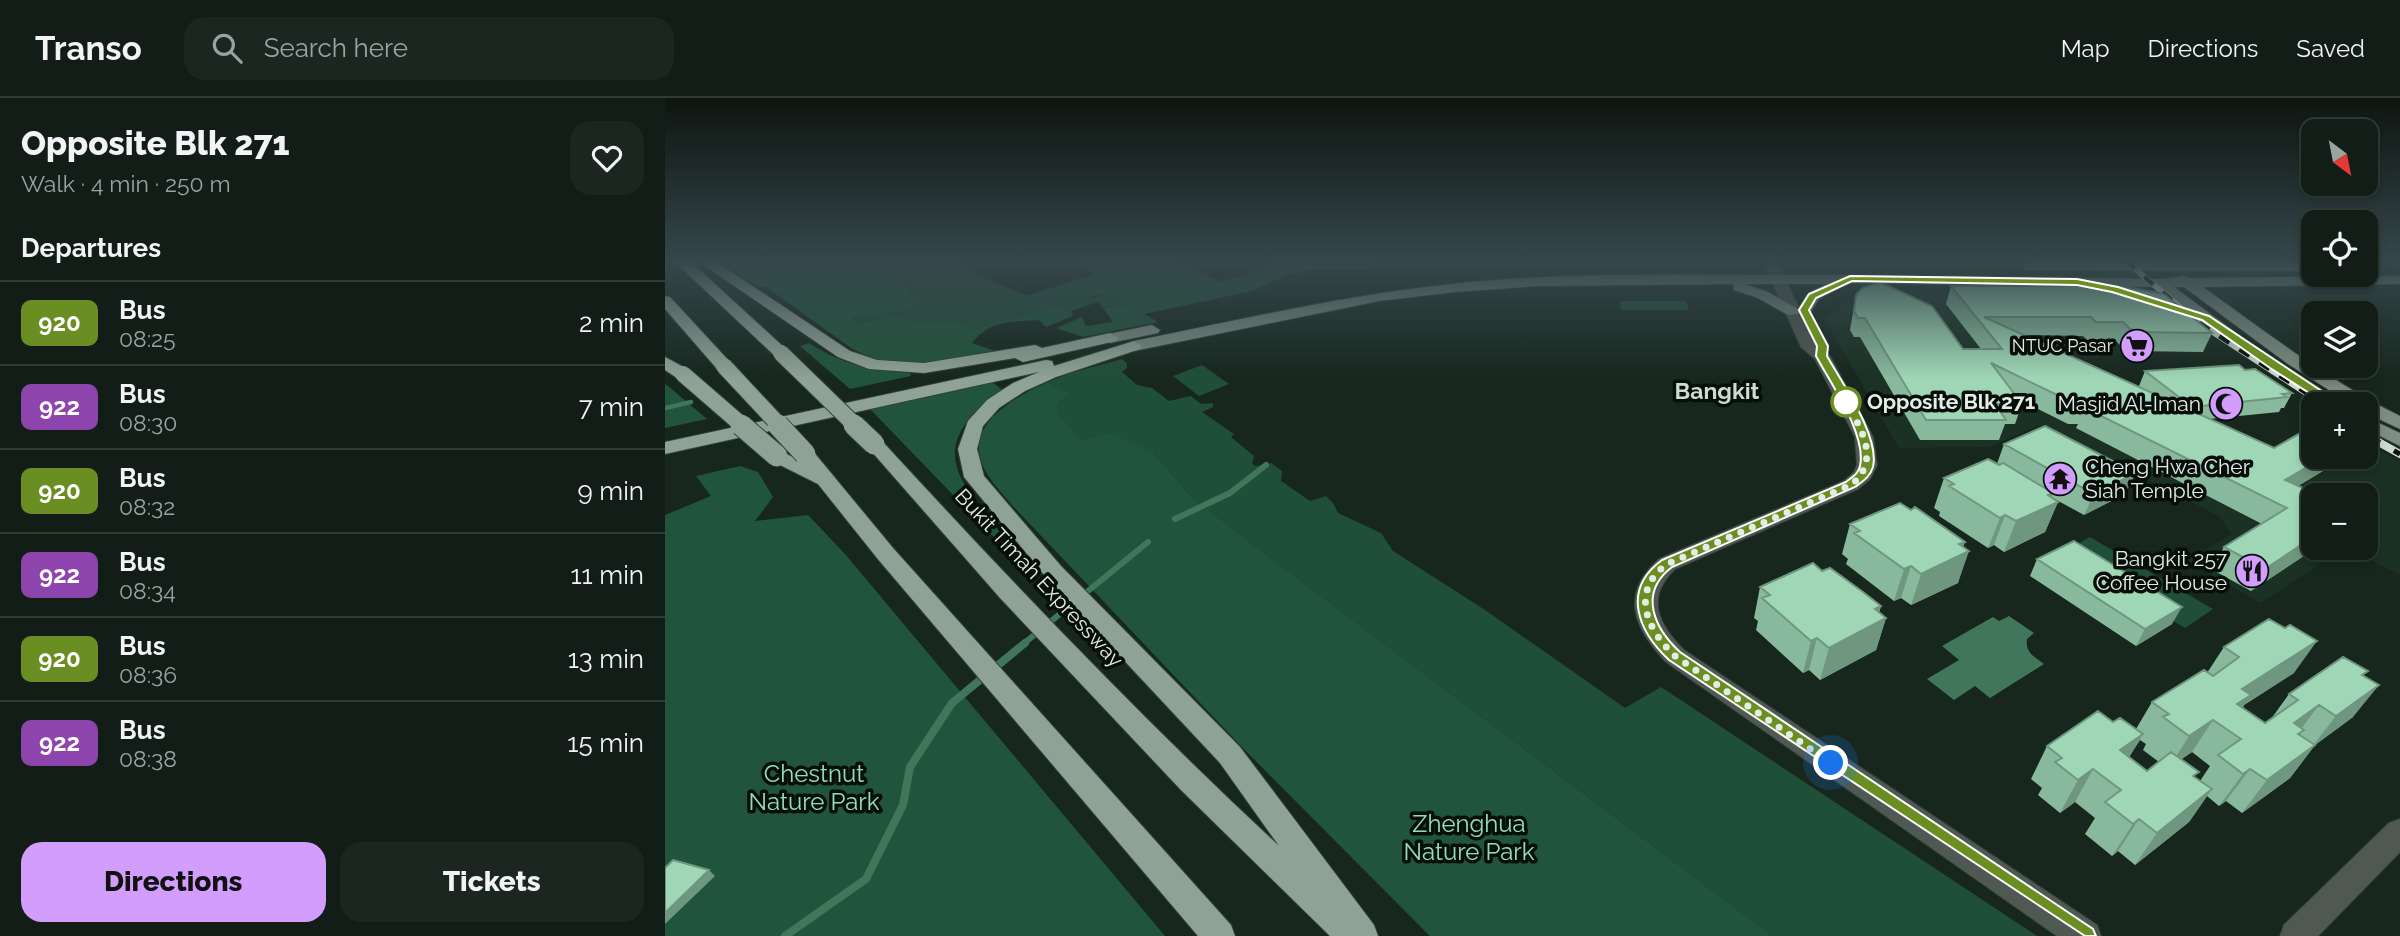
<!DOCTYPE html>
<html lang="en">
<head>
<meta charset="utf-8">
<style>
  :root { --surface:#111d16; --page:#1a261f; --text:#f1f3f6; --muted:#9ca2a1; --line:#303b35; --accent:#d29dfd }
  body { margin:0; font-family:Raleway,sans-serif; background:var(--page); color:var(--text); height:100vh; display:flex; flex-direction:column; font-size:26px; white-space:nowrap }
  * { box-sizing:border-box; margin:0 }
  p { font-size:23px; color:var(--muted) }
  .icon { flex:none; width:38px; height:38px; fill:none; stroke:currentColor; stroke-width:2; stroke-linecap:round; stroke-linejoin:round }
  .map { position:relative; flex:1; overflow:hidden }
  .side { display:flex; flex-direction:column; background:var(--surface); width:665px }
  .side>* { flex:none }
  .badge { padding:0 14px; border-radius:10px; font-size:24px; line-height:46px }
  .needle { width:46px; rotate:148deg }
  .fabs { position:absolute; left:1636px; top:21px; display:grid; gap:14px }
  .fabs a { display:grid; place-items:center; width:77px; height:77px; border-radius:14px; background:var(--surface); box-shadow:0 4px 10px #0003,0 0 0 2px var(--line); font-size:35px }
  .you { position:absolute; width:35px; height:35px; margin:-18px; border:5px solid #fff; border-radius:50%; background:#1a73e8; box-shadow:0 0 0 10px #1a73e833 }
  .map>.badge { position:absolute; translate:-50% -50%; box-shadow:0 0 0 4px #fff }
  h2 { padding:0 21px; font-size:26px; line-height:63px }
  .round { display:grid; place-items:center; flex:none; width:74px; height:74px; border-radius:21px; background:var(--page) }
  .overview { display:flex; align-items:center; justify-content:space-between; height:119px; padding:0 21px }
  h1 { font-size:33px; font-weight:800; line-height:52px }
  .action { display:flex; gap:14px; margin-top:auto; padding:14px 21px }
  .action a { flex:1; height:80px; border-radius:21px; background:var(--accent); color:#111; font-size:28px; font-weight:800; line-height:80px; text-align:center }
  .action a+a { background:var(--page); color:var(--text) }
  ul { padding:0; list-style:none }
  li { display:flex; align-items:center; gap:21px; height:84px; padding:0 21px; border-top:2px solid var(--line) }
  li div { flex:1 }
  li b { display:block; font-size:26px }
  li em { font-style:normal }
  li .badge { min-width:77px; font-weight:700; text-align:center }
  header { display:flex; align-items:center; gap:42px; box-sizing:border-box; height:98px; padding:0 35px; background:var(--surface); border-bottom:2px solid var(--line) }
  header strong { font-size:33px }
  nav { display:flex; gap:38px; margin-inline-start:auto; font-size:24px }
  .search { width:490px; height:63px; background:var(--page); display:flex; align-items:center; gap:18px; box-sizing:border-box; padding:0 24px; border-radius:21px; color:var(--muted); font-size:26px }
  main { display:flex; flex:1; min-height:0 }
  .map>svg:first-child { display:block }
  .built { fill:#1a3124 }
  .green { fill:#204f37 }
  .forest { fill:#20553b }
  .water { fill:#42765a }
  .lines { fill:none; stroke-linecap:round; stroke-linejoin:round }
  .stream-far2 { stroke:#42765a; stroke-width:4.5 }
  .stream-far1 { stroke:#42765a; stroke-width:6 }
  .stream { stroke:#42765a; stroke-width:8 }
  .minor-casing { stroke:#33433a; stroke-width:2 }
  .major-casing { stroke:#33433a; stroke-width:2 }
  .highway-casing { stroke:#33433a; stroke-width:2 }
  .minor { fill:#505853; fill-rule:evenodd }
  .major { fill:#7d8d83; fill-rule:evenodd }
  .highway { fill:#8fa296; fill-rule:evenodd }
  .rail-far1-casing { stroke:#cdd9d2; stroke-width:6 }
  .rail-casing { stroke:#cdd9d2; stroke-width:8 }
  .rail-far1 { stroke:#070e0a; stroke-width:4.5; stroke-dasharray:12; stroke-linecap:butt }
  .rail { stroke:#070e0a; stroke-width:5; stroke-dasharray:16; stroke-linecap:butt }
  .highway-bridge-far1-casing { stroke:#33433a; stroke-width:18; stroke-linecap:butt }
  .highway-bridge-casing { stroke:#33433a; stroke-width:23; stroke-linecap:butt }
  .highway-bridge-far1 { stroke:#8fa296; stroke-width:16 }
  .highway-bridge { stroke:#8fa296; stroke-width:21 }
  .wall { fill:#89b99d; fill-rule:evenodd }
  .shaded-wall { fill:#6f967f }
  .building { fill:#9fd7b6; stroke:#6f967f; stroke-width:2 }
  .line { fill:#6b8e23; stroke:#fff; stroke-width:2 }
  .walk { stroke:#e2ede6; stroke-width:7; stroke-dasharray:0 12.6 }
  .stop-dot { fill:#fff; stroke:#6b8e23; stroke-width:3.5 }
  .labels { text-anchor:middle; stroke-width:7; stroke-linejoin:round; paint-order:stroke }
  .far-poi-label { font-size:18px; fill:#e2ede6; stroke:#070e0a; text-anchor:end }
  .stop-label { font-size:21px; font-weight:bold; fill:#e2ede6; stroke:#070e0a; text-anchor:start }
  .poi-label { font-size:21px; fill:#e2ede6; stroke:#070e0a; text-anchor:end }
  .street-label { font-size:21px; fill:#e2ede6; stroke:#070e0a }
  .neighbourhood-label { font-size:23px; font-weight:bold; fill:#c9ddd1; stroke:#070e0a }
  .near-park-label { font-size:24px; fill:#8fe1b3; stroke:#070e0a }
</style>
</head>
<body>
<header>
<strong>Transo</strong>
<div class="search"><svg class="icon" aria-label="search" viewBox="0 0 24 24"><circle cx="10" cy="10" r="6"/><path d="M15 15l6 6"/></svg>Search here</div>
<nav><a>Map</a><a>Directions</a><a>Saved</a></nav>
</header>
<main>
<section class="side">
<div class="overview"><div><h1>Opposite Blk 271</h1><p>Walk · 4 min · 250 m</p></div><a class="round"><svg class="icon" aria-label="heart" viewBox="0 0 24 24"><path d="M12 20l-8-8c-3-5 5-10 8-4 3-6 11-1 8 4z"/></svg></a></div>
<h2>Departures</h2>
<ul>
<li><span class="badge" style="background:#6b8e23;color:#fff">920</span><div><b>Bus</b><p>08:25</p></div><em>2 min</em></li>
<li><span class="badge" style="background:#8e44ad;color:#fff">922</span><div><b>Bus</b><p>08:30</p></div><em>7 min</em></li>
<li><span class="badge" style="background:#6b8e23;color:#fff">920</span><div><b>Bus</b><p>08:32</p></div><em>9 min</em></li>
<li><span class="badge" style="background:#8e44ad;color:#fff">922</span><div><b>Bus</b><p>08:34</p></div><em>11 min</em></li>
<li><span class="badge" style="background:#6b8e23;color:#fff">920</span><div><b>Bus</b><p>08:36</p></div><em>13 min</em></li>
<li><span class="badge" style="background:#8e44ad;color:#fff">922</span><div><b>Bus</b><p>08:38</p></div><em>15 min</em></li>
</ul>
<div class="action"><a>Directions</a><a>Tickets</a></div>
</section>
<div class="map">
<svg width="1735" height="838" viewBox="0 0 1735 838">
  <rect width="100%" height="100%" fill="#17271e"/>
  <path class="built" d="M1207,196L1372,197L1411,239L1347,238L1586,361L1648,328V359H1701V345L1735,363V477L1681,450H1701V397H1648V450H1679L1596,505L1521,463L1567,436L1554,418L1374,327L1324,349L1234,350L1159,220L1188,201Z"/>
  <path class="green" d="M229,163H290L305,174L365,199L383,201L420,197L428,200L441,195L466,206L438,210L433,204L406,213L396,209L309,232L297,224H255L235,217L194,225L186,221L258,203C242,193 235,181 229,163Z
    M955,203H1021L1024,212H956Z
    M457,261L462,265V270L457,274L472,287L487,290L504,303L526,298L536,306L548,305V309L537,314L569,336L566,339L589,358L587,366L591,368L606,365L617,373L616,383L645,403L661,398L668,405L673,415L716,435L728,453L820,512L960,610L996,589L1372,838H1108L586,445L527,399L488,354L765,838L579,651L347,407C320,374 301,358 328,318L395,305L403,296L383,284L405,275Z
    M537,267L564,286L534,298L508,278Z
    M1425,439L1548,511L1520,530L1397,455Z"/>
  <path class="forest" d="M51,163H229C235,181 241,194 258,203L253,208L187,220L194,225L235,217L255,224H298L309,232L384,210L396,209L406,213L408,218L381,229L374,222C347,224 325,222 307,245L336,255L267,266L207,261L186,250L101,189L92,188Z
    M426,163H508L511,168L528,170L556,184L621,163H708L707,171H646L623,177L587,193L479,216L493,224L418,239L391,230L417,219L421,228L448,224L438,210L465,206L441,195C426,201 378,203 360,198L429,177L420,165Z
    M144,245C177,266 207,274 245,274L246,278L185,291L135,248Z
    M327,284L339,293C244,353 307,398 360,457L350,461L205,311Z
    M383,284L404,296L392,307L393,316L417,343L445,335L488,354L527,399L586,445L1108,838H765L579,651L347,407C337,395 324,382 318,368C298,326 352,298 383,284Z
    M0,286L3,288L42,321L0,330Z
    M75,368L93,374L108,399L90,423L143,417L180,456L500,838H0V417L46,398L31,378Z"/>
  <path class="water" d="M1344,518L1369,535L1362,541C1360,554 1369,559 1379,566L1325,600L1310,588L1289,602L1262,581L1294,562L1277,548L1328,519L1334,523Z"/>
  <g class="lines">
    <path class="stream-far2" d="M0,310L26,304"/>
    <path class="stream-far1" d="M510,421L565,395L601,367
      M357,547L483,444"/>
    <path class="stream" d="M120,838L201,781L238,707L245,669L287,605L360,545"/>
    <defs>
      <path id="minor" d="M1108,166L1115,170L1151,246L1165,258L1208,339L1212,367L1205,381L1193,391L1010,471C980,500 993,526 1019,552L1432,827L1436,838H1392L1001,564C969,530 954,497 994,461L1179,383L1189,374L1192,367L1190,339L1150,261L1136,249L1101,170Z
        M1735,721V754L1653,838H1615L1619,827L1724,725Z"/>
      <path id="major" d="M1365,165H1648V173L1360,172V166Z
        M1185,177L1498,181L1519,178L1526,180L1735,178V186L1538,189C1602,235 1664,283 1735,318V331L1701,315V306H1686L1623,266L1519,189H1509L1582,243L1679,306H1658L1570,249L1491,189L1183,185L1154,201L1145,215L1123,217L1093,200L1069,192V186L874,188L790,194L714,203L469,253L461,248L469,243C575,222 680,197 787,186C919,172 1053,178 1185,177ZM1080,186H1162L1143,195L1133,211L1103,194Z
        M487,227L495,232L493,235L445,245L437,240L439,237Z
        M1701,319L1735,335V348L1701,331Z"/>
      <path id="highway" d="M9,163H25L122,252L124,255L122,258H110Z
        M33,163H50L185,253L212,262L259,265L370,247L377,250L445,235L453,240L451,243L358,264L350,260L259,275L204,271L173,259Z
        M0,198L5,199L65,264L67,268L65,272H53L0,211Z
        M469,243L477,248L475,251L391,279L360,293L334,310L318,328L312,351L319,378L396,468L575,649L709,827L713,838H665L516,692L336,501L200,346L202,342H216C344,481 475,619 614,748L555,665L380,478L299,379L293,351L303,323L322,302L348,285L374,274L0,356V344L381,262L387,263L389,268Z
        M0,259L24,272L26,276L24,280H12L0,272Z
        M140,350L147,352L228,450L566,827L570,838H533L212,460L153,386L105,362L102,358L112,352L135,362L130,356Z"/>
    </defs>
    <use href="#minor" class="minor-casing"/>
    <use href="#major" class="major-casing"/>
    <use href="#highway" class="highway-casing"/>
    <use href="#minor" class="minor"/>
    <use href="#major" class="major"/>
    <use href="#highway" class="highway"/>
    <defs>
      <path id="rail-far1" d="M1461,163L1531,223L1658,306"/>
      <path id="rail" d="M1701,337L1735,356"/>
    </defs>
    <use href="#rail-far1" class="rail-far1-casing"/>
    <use href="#rail" class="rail-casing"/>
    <use href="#rail-far1" class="rail-far1"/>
    <use href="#rail" class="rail"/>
    <defs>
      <path id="highway-bridge-far1" d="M116,255L191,328
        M59,268L115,328
        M18,276L78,328"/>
      <path id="highway-bridge" d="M76,327L112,358
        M113,327L140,356
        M189,327L209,346"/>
    </defs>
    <use href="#highway-bridge-far1" class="highway-bridge-far1-casing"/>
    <use href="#highway-bridge" class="highway-bridge-casing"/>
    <use href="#highway-bridge-far1" class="highway-bridge-far1"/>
    <use href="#highway-bridge" class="highway-bridge"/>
  </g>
  <path class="wall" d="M1390,183L1547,235L1538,254L1467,253L1457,249L1451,243H1423L1418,238L1360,237L1476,290L1474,288L1480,273L1580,272L1627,295L1619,310H1616L1614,314L1544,321L1609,350L1648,359H1681L1633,388L1648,450H1651L1586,493L1546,471L1559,449L1597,426L1411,330L1413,326H1403L1353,301L1357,306L1350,326H1340L1334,342H1255L1195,239H1189L1185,232L1191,197L1298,251H1316L1281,206L1286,188H1389Z
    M1339,346L1460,396L1419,417L1386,399L1393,404L1380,434L1339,454L1329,447L1323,450L1274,418L1275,414L1269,410L1279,380L1332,366Z
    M1246,412L1300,444L1298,449L1293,485L1246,507L1236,500L1229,503L1181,466L1183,461L1177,456L1185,426Z
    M1372,461L1507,526L1471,548L1365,478Z
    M1157,473L1216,508L1214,515L1221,520L1211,552L1155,582L1144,572L1138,575L1091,532L1093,523L1089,520L1095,489Z
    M1559,549L1629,575L1579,607L1578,610L1600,625L1606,621L1624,596L1699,578L1688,619L1650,647L1625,680L1577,715L1561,703L1554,708L1542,698L1524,724L1470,767L1453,753L1447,758L1420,736L1430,720L1410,704L1395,715L1373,697L1377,690L1366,681L1382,648L1448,624L1471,631L1487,604L1542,575ZM1475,642L1481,646L1478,652L1494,664L1482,673L1464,659ZM1527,654L1545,668L1535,683L1530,680L1516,661Z"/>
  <path class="shaded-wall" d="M1708,329L1701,341V334Z
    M1659,359H1681L1608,403L1620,382Z
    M1471,375L1460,396L1419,417L1429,396Z
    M1388,395L1382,409L1393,404L1380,434L1339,454L1351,423L1383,397Z
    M1340,417L1329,447L1323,450L1335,420Z
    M1648,439V450H1651L1586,493L1600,471Z
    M1300,444L1295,458L1304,453L1293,485L1246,507L1256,476L1294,446Z
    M1246,468L1236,500L1229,503L1239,471Z
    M1216,508L1210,526L1221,520L1211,552L1155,582L1164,550L1210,511Z
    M1517,509L1507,526L1471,548L1480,531Z
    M1152,540L1144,572L1138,575L1146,543Z
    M1652,543L1629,575L1579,607L1564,629L1577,591Z
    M1714,587L1688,619L1646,650L1671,618Z
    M1654,607L1633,635L1639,632L1614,664L1629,625Z
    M1548,622L1527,654L1503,671L1524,638Z
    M1478,636L1459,668L1455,652Z
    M1650,647L1625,680L1577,715L1602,682Z
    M1428,671L1410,704L1395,715L1413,682Z
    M1585,671L1561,703L1554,708L1578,676Z
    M1547,691L1524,724L1470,767L1492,735Z
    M1474,721L1453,753L1447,758L1468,726Z
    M44,772L50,778L0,826V815Z"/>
  <path class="building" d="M1390,183H1430L1499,196L1547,235L1475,234L1465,231L1458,224H1431L1426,219H1319L1609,350L1648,328V359H1659L1620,382L1653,397H1648V439L1600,471L1559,449L1622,410L1420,310L1428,306H1411L1326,265L1357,306H1330L1341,322H1261L1200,220H1193L1189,213L1191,197L1197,190L1215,184L1267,208L1298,251H1337L1286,188H1396Z
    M1574,267L1580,272L1590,271L1627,295L1617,296L1622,299L1527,309L1480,273Z
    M1701,326L1708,329L1701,334Z
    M1380,328L1471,375L1429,396L1339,346Z
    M1323,361L1334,367L1338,365L1388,395L1383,397L1393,404L1351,423L1340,417L1335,420L1284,388L1289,386L1279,380Z
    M1235,405L1246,412L1250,409L1300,444L1294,446L1304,453L1256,476L1246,468L1239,471L1189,435L1195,433L1185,426Z
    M1409,443L1517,509L1480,531L1372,461Z
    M1148,465L1157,473L1165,470L1198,494L1216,508L1210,511L1221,520L1164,550L1152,540L1146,543L1097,500L1105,497L1095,489Z
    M1604,521L1620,530L1625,527L1652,543L1577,591L1586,597L1572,606L1600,625L1633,602L1624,596L1678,559L1703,573L1697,577L1714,587L1671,618L1654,607L1629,625L1639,632L1633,636L1650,647L1602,682L1585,671L1578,676L1553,657L1576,641L1548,622L1524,638L1498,619L1504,616L1487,604L1539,572L1548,578L1574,559L1559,549Z
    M1433,613L1448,624L1455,620L1478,636L1455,652L1482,673L1506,654L1534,674L1528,678L1547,691L1492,735L1474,721L1468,726L1440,704L1456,692L1428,671L1413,682L1390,664L1397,660L1382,648Z
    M8,762L44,772L0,815V770Z"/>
  <linearGradient id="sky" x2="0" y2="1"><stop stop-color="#0d1510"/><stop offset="0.58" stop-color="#36474c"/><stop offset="1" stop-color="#36474c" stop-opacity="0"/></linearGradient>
  <rect width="1735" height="281" fill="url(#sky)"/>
  <path class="line" d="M1185,178L1412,181L1453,189L1544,218L1676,306L1666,309L1605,270L1537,222L1447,194L1412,187L1187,183L1151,200L1144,212L1163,248L1162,258C1177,285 1215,338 1208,369C1205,379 1198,383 1190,389L1007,469C973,495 989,530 1015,554L1428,831L1431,838H1420L1004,562C973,533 956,492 997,462L1181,384C1187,379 1194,375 1195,368C1202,337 1166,286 1151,258L1152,248L1134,212L1144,196Z"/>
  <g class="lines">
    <path class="walk" d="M1166,665L1010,558C981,531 965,493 1002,466L1186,387C1218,361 1194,328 1179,300L1181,304"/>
  </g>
  <defs>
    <symbol id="supermarket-disc" viewBox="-11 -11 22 22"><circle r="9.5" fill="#d29dfd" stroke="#070e0a"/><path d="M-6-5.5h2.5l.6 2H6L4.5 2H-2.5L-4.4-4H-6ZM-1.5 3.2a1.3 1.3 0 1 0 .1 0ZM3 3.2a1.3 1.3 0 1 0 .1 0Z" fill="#111"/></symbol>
    <symbol id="mosque-disc" viewBox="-11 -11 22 22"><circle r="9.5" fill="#d29dfd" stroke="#070e0a"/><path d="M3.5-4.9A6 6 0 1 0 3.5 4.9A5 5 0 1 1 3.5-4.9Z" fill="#111"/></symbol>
    <symbol id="temple-disc" viewBox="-11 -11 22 22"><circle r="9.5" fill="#d29dfd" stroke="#070e0a"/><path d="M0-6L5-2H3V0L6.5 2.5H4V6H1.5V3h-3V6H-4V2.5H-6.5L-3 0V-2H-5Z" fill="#111"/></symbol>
    <symbol id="restaurant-disc" viewBox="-11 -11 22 22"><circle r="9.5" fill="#d29dfd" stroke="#070e0a"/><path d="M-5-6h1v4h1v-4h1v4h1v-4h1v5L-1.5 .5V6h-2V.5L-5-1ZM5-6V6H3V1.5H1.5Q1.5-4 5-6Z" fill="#111"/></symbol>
  </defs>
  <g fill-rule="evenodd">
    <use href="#supermarket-disc" x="1453" y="229" width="38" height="38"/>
    <use href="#mosque-disc" x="1542" y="287" width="38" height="38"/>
    <use href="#temple-disc" x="1376" y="362" width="38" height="38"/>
    <use href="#restaurant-disc" x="1568" y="454" width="38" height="38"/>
  </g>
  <circle class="stop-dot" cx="1181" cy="304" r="14"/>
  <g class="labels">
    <g class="far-poi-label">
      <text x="1448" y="254">NTUC Pasar</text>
    </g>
    <g class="stop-label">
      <text x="1202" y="311">Opposite Blk 271</text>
    </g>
    <g class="poi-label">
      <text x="1536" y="313">Masjid Al-Iman</text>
      <text x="1420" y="376" text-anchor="start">Cheng Hwa Cher<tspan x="1420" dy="24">Siah Temple</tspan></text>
      <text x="1562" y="468">Bangkit 257<tspan x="1562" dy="24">Coffee House</tspan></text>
    </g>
    <g class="street-label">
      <text transform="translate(374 480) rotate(47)" y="7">Bukit Timah Expressway</text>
    </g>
    <g class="neighbourhood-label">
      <text x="1052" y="301">Bangkit</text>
    </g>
    <g class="near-park-label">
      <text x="149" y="684">Chestnut<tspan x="149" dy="28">Nature Park</tspan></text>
      <text x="804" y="734">Zhenghua<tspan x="804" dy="28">Nature Park</tspan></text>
    </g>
  </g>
</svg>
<div class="fabs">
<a><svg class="needle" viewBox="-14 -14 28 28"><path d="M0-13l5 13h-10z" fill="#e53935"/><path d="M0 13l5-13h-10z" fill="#9ca2a1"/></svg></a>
<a><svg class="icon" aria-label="locate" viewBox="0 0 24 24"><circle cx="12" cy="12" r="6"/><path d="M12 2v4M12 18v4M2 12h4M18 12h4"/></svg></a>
<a><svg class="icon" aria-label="layers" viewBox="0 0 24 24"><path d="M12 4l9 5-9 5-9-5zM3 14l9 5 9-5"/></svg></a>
<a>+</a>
<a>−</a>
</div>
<div class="you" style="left:1166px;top:665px"></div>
</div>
</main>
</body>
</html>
